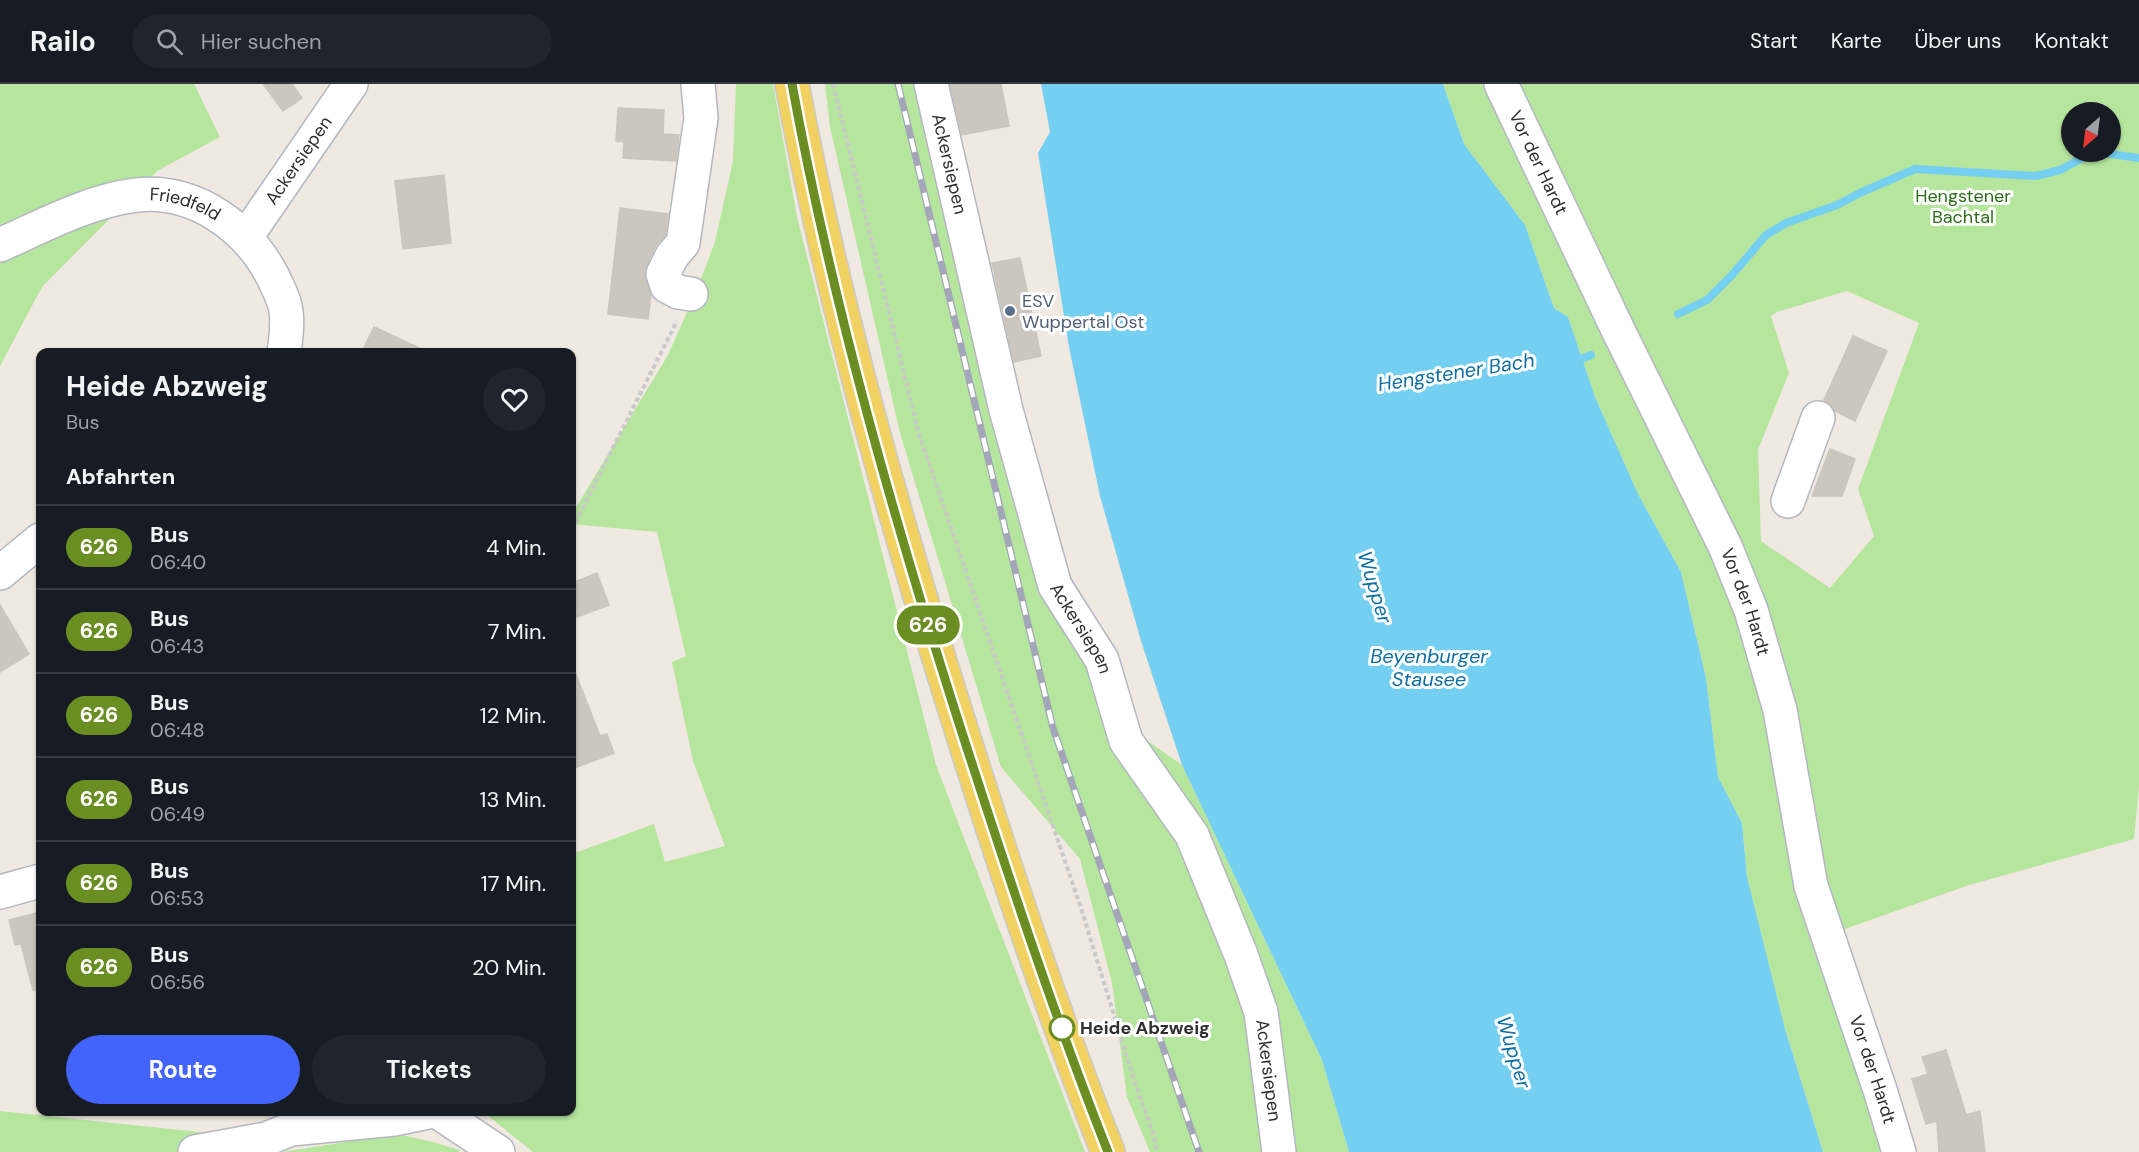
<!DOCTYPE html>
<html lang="de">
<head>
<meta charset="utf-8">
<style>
  :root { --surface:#171b24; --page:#20242c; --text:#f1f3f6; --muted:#9ea1a6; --line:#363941; --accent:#4264fb }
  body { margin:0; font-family:"DM Sans",sans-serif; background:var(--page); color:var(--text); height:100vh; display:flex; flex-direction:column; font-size:22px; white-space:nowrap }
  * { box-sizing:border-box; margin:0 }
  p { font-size:20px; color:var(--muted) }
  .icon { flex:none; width:33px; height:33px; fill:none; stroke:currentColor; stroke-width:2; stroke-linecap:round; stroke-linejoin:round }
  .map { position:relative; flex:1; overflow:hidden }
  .side { position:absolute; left:36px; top:264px; width:540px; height:768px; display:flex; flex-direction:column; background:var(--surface); border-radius:12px; box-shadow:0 2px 4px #0004 }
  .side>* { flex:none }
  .badge { padding:0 12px; border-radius:20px; font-size:21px; line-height:39px }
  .needle { width:39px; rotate:208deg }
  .buttons { position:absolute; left:2061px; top:18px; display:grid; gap:12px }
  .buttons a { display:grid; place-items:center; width:60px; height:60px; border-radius:50%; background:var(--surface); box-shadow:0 2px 4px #0004; font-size:30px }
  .map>.badge { position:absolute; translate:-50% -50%; box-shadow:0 0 0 3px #fff }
  h2 { padding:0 30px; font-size:22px; line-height:54px }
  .round { display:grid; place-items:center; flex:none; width:63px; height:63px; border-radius:32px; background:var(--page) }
  .head { display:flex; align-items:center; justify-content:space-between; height:102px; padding:0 30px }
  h1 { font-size:28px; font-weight:700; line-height:45px }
  .primary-button { display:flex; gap:12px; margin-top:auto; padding:12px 30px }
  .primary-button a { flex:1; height:69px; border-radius:36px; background:var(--accent); color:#fff; font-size:24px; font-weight:700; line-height:69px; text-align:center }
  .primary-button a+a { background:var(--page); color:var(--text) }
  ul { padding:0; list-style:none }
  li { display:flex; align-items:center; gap:18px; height:84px; padding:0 30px; border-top:2px solid var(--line) }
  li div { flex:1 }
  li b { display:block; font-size:22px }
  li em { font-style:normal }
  li .badge { min-width:66px; font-weight:700; text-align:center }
  header { display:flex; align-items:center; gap:36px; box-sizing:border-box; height:84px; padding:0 30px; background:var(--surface); border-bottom:2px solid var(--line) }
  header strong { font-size:28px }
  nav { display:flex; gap:33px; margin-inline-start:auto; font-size:21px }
  .search { width:420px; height:54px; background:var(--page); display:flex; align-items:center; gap:15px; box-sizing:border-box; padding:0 21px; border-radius:33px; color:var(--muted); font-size:22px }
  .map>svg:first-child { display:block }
  .green { fill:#b6e59e; fill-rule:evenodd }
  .water { fill:#75cff0 }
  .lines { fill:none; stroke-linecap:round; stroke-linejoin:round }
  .stream { stroke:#75cff0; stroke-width:8 }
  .building { fill:#cbc7bf; stroke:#cbc5ba; stroke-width:1.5 }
  .minor-casing { stroke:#b4b7c1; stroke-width:36 }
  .major-casing { stroke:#c9c9c9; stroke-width:36 }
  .path { stroke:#c9c9c9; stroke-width:4; stroke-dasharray:4.5 3; stroke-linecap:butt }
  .minor { stroke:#fff; stroke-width:33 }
  .major { stroke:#f2d163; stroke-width:33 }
  .rail-casing { stroke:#a3a6b8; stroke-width:7 }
  .rail { stroke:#fff; stroke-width:4.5; stroke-dasharray:14; stroke-linecap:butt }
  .line-casing { stroke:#fff; stroke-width:14 }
  .line { stroke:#6b8e23; stroke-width:9 }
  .service-dot { fill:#5c6f8a; stroke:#fff; stroke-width:2 }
  .stop-dot { fill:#fff; stroke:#6b8e23; stroke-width:3 }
  .labels { text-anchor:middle; stroke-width:6; stroke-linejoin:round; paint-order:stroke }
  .street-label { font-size:18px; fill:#2e2e2e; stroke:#fff }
  .park-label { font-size:18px; fill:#2c6e1b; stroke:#fff }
  .service-label { font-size:18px; fill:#4e5e75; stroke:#fff; text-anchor:start }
  .stop-label { font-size:18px; font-weight:bold; fill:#2e2e2e; stroke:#fff; text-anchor:start }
  .water-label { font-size:20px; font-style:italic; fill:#0d6fa3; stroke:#fff }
</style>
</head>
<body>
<header>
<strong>Railo</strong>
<div class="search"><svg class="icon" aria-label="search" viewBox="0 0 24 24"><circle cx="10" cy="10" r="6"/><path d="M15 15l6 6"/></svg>Hier suchen</div>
<nav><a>Start</a><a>Karte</a><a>Über uns</a><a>Kontakt</a></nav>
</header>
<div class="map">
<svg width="2139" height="1068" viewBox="0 0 2139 1068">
  <rect width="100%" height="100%" fill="#efe9e1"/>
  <path class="green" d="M0,0H194L220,53L157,87L42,203L0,282Z
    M736,0H773L797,133L936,681L1085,1068H533L483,1028H572V770L654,740L665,778L725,762L693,677L672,578L686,572L657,448L572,440V430L668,271L696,208L715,158L733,77Z
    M825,0H922L1041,495L1128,643L1182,681L1322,976L1349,1068H1150L1127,1013L1112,899L1080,775L1001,683L900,349L830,43Z
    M1443,0H2139V701L2134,755L1969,801L1828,851L1899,1068H1823L1785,945L1747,793L1742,739L1718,693L1706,594L1681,488L1638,410L1595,313L1568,233L1554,224L1525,141L1464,60ZM2072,28H2110V68H2072ZM1847,207L1919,239L1858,405L1874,452L1830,504L1761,457L1758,366L1789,289L1771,232L1777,228Z
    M0,1027L266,1055V1068H0Z
    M397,1050L433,1058L459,1066V1068H282Z"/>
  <path class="water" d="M1041,0H1443L1464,60L1525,141L1554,224L1568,233L1595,313L1638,410L1681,488L1706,594L1718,693L1742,739L1747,793L1785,945L1823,1068H1349L1322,976L1182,681L1141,557L1100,412L1069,263L1038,69L1050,48Z"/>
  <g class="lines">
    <path class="stream" d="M1678,230L1707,216L1732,191L1766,151L1786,139L1837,121L1862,108L1915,85L2036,92L2060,86L2090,70L2103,69L2139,74
      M1572,279L1591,271"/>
  </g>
  <path class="building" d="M263,0H292L302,14L283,27Z
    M950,0H1001L1009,42L962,51Z
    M618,24L664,26L663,50L679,51L676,77L623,74L624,58L616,57Z
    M444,91L451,159L403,165L395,97Z
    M620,124L668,130L665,151L656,161L644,188L651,210L648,235L608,230Z
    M1020,174L1041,272L1014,278L992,179Z
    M374,243L428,268H362Z
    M1853,252L1887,267L1855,337L1835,327L1832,322L1824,316Z
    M1830,365L1855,375L1842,412H1812Z
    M597,489L609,521L572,535V499Z
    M0,521L29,570L0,588Z
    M572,583H573L600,652L607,650L614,669L572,685Z
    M40,828V906H33L21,860L15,861L9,836Z
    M1946,966L1966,1031L1980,1027L1985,1068H1939L1937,1037L1926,1040L1912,995L1928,990L1922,973Z"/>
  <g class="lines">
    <defs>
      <g id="minor">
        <path id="s1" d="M931,0L1006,326L1055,502L1102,576L1126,657L1192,751L1241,871L1261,928L1279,1068"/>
        <path id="s2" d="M1501,0L1619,248L1725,462L1751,526L1780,626L1811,802L1880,1006L1899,1068"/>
        <path id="s3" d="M246,153L351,0"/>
        <path id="s4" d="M0,161C42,142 91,116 137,111C196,105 248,144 273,193C278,204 285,216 286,227C288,241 286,255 284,268"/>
        <path d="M691,210L678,208L667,202L663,190L672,172L683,159L701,34L698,0"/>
        <path d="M1788,417L1818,334"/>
        <path d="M0,489L40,456"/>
        <path d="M0,808L40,797"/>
        <path d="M438,1028L498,1068"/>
        <path d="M195,1068L266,1055L291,1045L394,1035L428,1028"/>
      </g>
      <path id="major" d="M792,0C833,219 894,433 961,645C1006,787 1053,930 1108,1068"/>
    </defs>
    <use href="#minor" class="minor-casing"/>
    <use href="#major" class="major-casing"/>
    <path class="path" d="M833,0L919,350L1080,821L1134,996L1154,1052L1157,1068
      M572,445L677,237"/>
    <use href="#minor" class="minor"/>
    <use href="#major" class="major"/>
    <defs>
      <path id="rail" d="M898,0L1053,644L1199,1068"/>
    </defs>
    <use href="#rail" class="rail-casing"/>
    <use href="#rail" class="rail"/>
  </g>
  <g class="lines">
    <defs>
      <path id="line" d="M792,0C833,224 896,444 966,661C1010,797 1055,934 1108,1068"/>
    </defs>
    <use href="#line" class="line-casing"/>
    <use href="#line" class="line"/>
  </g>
  <circle class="service-dot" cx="1010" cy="227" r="6"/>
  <circle class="stop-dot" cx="1062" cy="944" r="12"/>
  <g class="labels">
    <g class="street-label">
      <text dy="6" stroke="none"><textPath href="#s3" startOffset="93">Ackersiepen</textPath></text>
      <text dy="6" stroke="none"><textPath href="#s2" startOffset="87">Vor der Hardt</textPath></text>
      <text dy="6" stroke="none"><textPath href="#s1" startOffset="82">Ackersiepen</textPath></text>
      <text dy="6" stroke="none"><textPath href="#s4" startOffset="196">Friedfeld</textPath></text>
      <text dy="6" stroke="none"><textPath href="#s2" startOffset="573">Vor der Hardt</textPath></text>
      <text dy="6" stroke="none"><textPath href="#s1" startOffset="567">Ackersiepen</textPath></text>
      <text dy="6" stroke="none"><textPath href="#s2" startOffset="1059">Vor der Hardt</textPath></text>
      <text dy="6" stroke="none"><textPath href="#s1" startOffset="1053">Ackersiepen</textPath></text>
    </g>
    <g class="park-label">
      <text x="1963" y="118">Hengstener<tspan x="1963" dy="21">Bachtal</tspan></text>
    </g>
    <g class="service-label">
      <text x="1022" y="223">ESV<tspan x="1022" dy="21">Wuppertal Ost</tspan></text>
    </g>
    <g class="stop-label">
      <text x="1080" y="950">Heide Abzweig</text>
    </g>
    <g class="water-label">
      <text transform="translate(1456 288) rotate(-9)" y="7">Hengstener Bach</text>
      <text transform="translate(1375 503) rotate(73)" y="7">Wupper</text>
      <text x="1429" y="579">Beyenburger<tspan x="1429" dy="23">Stausee</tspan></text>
      <text transform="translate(1514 968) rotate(73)" y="7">Wupper</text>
    </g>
  </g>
</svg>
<div class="buttons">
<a><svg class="needle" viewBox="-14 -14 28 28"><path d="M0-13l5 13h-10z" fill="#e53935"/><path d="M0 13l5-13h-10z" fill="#9ea1a6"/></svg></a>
</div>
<b class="badge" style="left:928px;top:541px;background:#6b8e23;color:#fff">626</b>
<section class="side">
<div class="head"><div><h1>Heide Abzweig</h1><p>Bus</p></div><a class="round"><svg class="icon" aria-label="heart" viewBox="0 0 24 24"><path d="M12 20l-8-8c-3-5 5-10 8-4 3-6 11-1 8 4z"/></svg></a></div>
<h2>Abfahrten</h2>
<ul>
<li><span class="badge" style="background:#6b8e23;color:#fff">626</span><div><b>Bus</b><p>06:40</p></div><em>4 Min.</em></li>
<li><span class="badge" style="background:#6b8e23;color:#fff">626</span><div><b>Bus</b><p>06:43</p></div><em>7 Min.</em></li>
<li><span class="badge" style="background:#6b8e23;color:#fff">626</span><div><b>Bus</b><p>06:48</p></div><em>12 Min.</em></li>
<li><span class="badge" style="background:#6b8e23;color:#fff">626</span><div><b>Bus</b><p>06:49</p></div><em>13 Min.</em></li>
<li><span class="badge" style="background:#6b8e23;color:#fff">626</span><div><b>Bus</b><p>06:53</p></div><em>17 Min.</em></li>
<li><span class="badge" style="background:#6b8e23;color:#fff">626</span><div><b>Bus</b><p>06:56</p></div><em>20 Min.</em></li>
</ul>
<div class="primary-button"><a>Route</a><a>Tickets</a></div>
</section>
</div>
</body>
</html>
